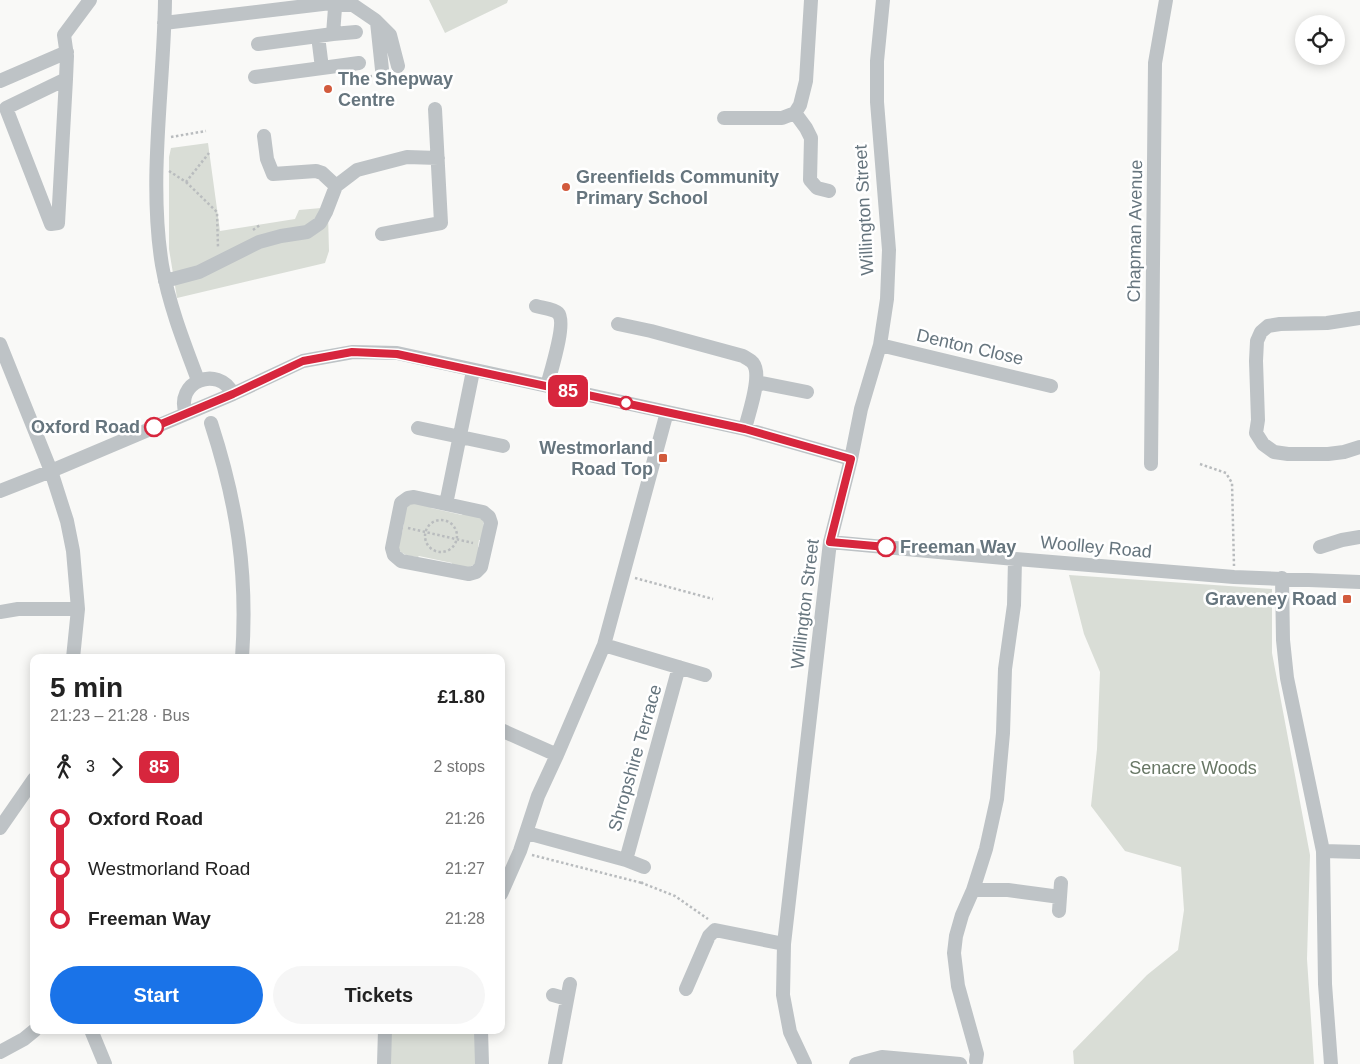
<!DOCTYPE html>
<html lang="en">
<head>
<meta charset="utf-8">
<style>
  :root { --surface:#fff; --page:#f6f6f6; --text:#222; --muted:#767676; --accent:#1a73e8 }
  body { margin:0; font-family:Helvetica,sans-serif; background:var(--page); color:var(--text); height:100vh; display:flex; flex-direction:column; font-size:19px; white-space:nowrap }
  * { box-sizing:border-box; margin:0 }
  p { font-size:16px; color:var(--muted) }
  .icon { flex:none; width:28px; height:28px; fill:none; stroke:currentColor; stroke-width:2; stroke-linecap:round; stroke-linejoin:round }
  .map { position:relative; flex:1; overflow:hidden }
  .panel { position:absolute; left:30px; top:654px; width:475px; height:380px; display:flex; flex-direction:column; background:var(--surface); border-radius:10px; box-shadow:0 2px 12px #0003 }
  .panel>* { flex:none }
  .badge { padding:0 10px; border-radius:8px; font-size:18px; line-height:32px }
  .buttons { position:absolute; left:1295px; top:15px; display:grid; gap:10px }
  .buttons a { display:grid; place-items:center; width:50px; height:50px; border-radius:50%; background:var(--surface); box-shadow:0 2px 12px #0003; font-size:25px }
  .map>.badge { position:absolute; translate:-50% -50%; box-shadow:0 0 0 2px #fff }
  .legs { display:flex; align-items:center; gap:8px; height:55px; padding:0 20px; font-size:16px }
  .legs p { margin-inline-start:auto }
  .headline { display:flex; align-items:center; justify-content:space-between; height:85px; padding:0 20px }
  h1 { font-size:28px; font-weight:600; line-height:38px }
  .action { display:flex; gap:10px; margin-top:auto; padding:10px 20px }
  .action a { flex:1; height:58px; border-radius:30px; background:var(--accent); color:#fff; font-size:20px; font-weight:600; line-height:58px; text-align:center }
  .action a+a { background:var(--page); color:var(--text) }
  ul { padding:0 20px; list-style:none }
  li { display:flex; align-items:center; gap:18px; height:50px; font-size:19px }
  li i { display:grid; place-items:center; width:8px; height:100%; margin:0 6px; background:currentColor }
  li i::after { content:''; width:12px; height:12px; margin:-6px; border:4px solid; border-radius:50%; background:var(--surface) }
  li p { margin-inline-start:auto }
  li:first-child i { background:linear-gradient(#0000 50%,currentColor 0) }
  li:last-child i { background:linear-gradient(currentColor 50%,#0000 0) }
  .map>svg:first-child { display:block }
  .green { fill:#d9ddd6 }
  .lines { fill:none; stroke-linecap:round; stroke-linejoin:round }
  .path { stroke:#b9bcbe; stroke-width:2.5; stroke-dasharray:2.5 2.5; stroke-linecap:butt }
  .minor { stroke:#bec3c6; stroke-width:14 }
  .line-1-casing { stroke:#fff; stroke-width:11 }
  .line-1 { stroke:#d7263d; stroke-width:8 }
  .poi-dot { fill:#d25b3d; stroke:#fff; stroke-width:2 }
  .stop-1-dot { fill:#fff; stroke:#d7263d; stroke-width:2.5 }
  .labels { text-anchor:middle; stroke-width:5; stroke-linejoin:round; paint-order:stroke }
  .poi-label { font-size:18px; font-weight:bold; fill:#66757e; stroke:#fff; text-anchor:start }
  .street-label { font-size:18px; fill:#66757e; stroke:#fff }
  .stop-label { font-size:18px; font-weight:bold; fill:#66757e; stroke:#fff; text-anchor:end }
  .park-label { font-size:18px; fill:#687765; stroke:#fff }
</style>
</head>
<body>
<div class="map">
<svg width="1360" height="1064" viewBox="0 0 1360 1064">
  <rect width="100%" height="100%" fill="#f9f9f7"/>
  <path class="green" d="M429,0H508L507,3L445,33Z
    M208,143L220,231L295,219L299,210L321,208L328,215L329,251L325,263L177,298L169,249V157L171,148Z
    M413,502L431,505V508L462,515L463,513C486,518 486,517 481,540H479L478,547L480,548L475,564L468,568L452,565V563L419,556L418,557C411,556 403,556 398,549L400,533H402L404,524L402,523L406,507Z
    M1069,575L1272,589V653L1310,855L1307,959L1314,1064H1074L1073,1051L1147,975L1178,950L1184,910L1181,867L1125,851L1091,806L1097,749L1100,672L1084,634Z
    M385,1030H481L482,1064H384Z"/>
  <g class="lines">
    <path class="path" d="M355,79L372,76
      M171,137L206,131
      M169,171L186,182L209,153
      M186,182L217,212L218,247
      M253,230L260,225
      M1200,464L1226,473L1232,483L1234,566
      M425 536a16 16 0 1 1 32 0a16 16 0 1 1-32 0Z
      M408,528L473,543
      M635,578L713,599
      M532,855L642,883
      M643,882L642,883L675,896L708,919"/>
    <path class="minor" d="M165,0C164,86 148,179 162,265C169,305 184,343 198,380
      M811,0L806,81L800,105L795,113L806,128L811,138L810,180L817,188L829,191
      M331,3L353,5L375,20L390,35L398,66
      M377,22L383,79
      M164,23L331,3L335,8L333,34L258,44
      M333,34L356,32
      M318,36L322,68L359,63
      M255,77L322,68
      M66,79L6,108L51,224L58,223L66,79L67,56L64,35L90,0
      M0,81L67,52
      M724,118H782L795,113
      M264,136L267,159L273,174L316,171L322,173L336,186
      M382,234L441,223L435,109
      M165,281L199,272L259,242L281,236L307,232L320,223L326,212L336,186L357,170L407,157L438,158
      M536,306C543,308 554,309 558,313C567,322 550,374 547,386
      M1360,318L1327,323L1280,324L1268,326L1261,332L1257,341L1256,361L1258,420L1256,433L1263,444L1274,452L1288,454H1328L1344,452L1360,447
      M618,324L651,331L743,356C746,358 751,360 753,363C763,376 748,414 745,429
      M0,344L51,471L67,521L73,551L78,609L73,658
      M880,345L1051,386
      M756,382L807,392
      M186,414C174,382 218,364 233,394
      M211,423C237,503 248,573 242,658
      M418,428L503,446
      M1151,464L1155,63L1166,0
      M0,491L51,471L233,394L303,361L353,352L397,353L745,429L851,459
      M414,497L483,512L489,517L491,523L481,567L476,572L469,574L401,561L394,555L392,548L401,503L408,498Z
      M446,504L473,371
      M830,542L1015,559L1234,577L1360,582
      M1320,547L1342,540L1360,537
      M1282,578L1283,640L1287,678L1323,851L1325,984L1331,1064
      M0,612L18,609H78
      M604,645L705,675
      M501,730L557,755
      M0,828L34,779
      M527,833L626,860L644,867
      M1323,851L1360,852
      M626,860L679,667
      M973,890H1008L1060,897
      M501,894L520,851L538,796L557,755L604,645L667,412
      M1059,911L1061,883
      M686,989L709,936L715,930L784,944
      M553,995L567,999
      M91,1030L105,1064
      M481,1030L482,1064
      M0,1052L24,1039L35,1030
      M976,1061L977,1054L958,986L954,953L956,936L962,915L973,890L986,849L997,799L1003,733L1005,669L1014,605L1015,559
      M384,1064L385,1030
      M555,1064L570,984
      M805,1064L790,1032L783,995L784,944L830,542L851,459L861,409L880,345L887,299L889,250L877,102V61L883,0
      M856,1064L882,1057L960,1064"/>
  </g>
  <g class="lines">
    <defs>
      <path id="line-1" d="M154,427L233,394L303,361L352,352L397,354L745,429L851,459L830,542L886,547"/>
    </defs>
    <use href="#line-1" class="line-1-casing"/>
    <use href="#line-1" class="line-1"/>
  </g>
  <g class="poi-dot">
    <circle cx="328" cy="89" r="5"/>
    <circle cx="566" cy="187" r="5"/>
    <rect x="658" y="453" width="10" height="10" rx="2.5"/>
    <rect x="1342" y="594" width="10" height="10" rx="2.5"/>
  </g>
  <g class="stop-1-dot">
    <circle cx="626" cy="403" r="6"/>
    <circle cx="154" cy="427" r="9"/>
    <circle cx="886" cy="547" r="9"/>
  </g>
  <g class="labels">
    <g class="poi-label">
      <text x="338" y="85">The Shepway<tspan x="338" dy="21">Centre</tspan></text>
      <text x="576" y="183">Greenfields Community<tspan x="576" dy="21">Primary School</tspan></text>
      <text x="653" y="454" text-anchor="end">Westmorland<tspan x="653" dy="21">Road Top</tspan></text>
      <text x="1337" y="605" text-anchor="end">Graveney Road</text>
    </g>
    <g class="street-label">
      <text transform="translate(864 210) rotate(-93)" y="6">Willington Street</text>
      <text transform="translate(1135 231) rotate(-89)" y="6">Chapman Avenue</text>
      <text transform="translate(970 347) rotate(13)" y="6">Denton Close</text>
      <text transform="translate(1096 547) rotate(5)" y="6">Woolley Road</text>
      <text transform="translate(805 604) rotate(-83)" y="6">Willington Street</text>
      <text transform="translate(635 758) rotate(-74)" y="6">Shropshire Terrace</text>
    </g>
    <g class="stop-label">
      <text x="140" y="433">Oxford Road</text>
      <text x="900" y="553" text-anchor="start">Freeman Way</text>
    </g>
    <g class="park-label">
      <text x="1193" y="774">Senacre Woods</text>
    </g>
  </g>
</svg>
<div class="buttons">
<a><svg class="icon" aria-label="locate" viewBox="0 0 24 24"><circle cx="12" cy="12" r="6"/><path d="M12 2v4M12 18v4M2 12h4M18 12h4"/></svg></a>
</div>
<b class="badge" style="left:568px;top:391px;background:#d7263d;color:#fff">85</b>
<section class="panel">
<div class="headline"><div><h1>5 min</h1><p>21:23 – 21:28 · Bus</p></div><b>£1.80</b></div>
<div class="legs"><svg class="icon" aria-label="walk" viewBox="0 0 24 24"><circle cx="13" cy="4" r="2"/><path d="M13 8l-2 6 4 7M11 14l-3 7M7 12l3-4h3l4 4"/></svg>3<svg class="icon" aria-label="forward" viewBox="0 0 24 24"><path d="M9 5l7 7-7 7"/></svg><b class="badge" style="background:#d7263d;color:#fff">85</b><p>2 stops</p></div>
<ul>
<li><i style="color:#d7263d"></i><b>Oxford Road</b><p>21:26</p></li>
<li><i style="color:#d7263d"></i><span>Westmorland Road</span><p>21:27</p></li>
<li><i style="color:#d7263d"></i><b>Freeman Way</b><p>21:28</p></li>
</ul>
<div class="action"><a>Start</a><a>Tickets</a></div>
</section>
</div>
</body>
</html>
